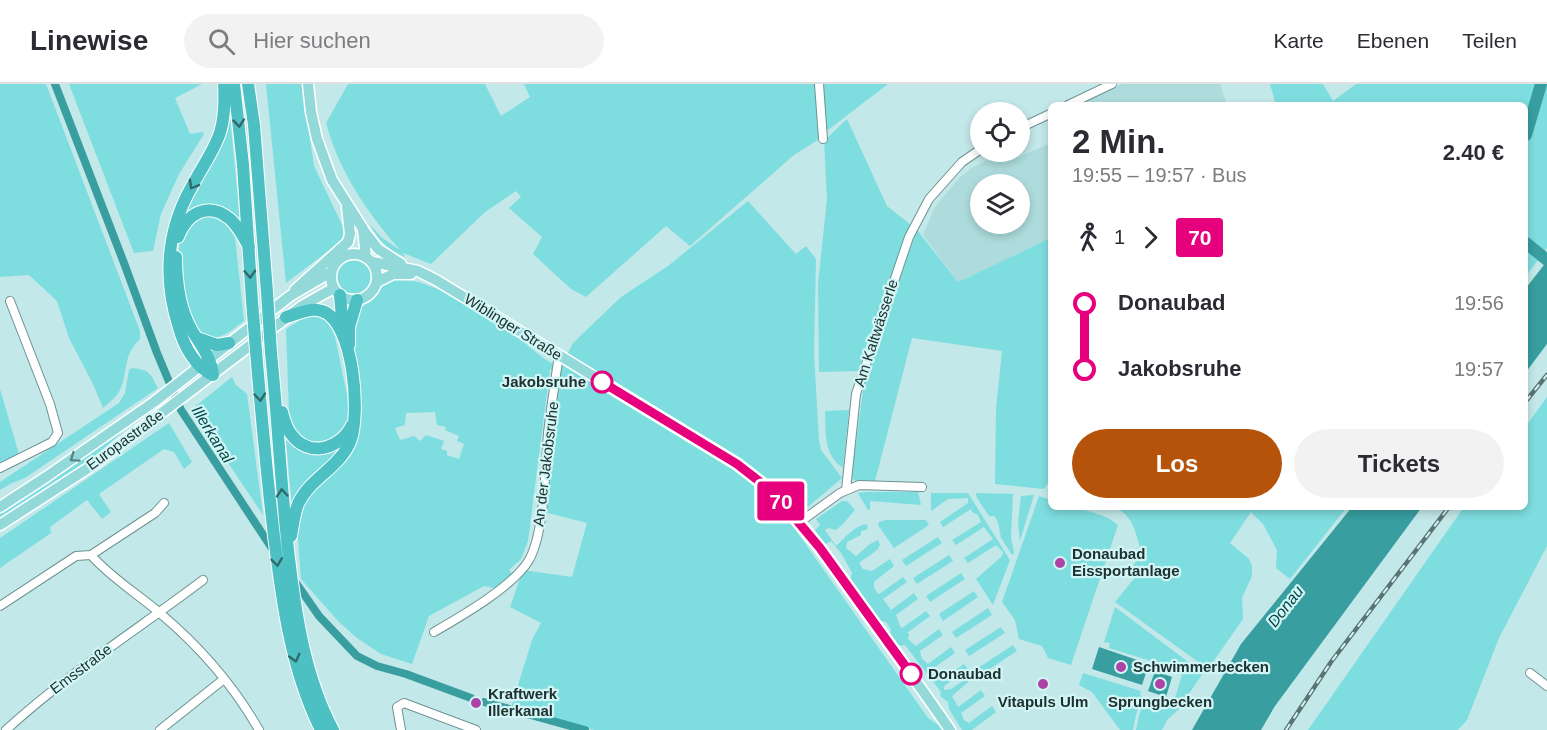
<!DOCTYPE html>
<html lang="de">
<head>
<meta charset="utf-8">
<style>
  :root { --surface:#fff; --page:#f2f2f3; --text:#2b2b33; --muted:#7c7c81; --line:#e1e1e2; --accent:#b45309 }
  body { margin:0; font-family:Helvetica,sans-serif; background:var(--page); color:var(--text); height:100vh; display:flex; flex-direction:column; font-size:22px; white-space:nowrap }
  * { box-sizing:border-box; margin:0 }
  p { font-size:20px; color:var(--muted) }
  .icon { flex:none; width:33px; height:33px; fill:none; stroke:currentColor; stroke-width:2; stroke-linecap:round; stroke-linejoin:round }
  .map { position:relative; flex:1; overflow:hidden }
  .side { position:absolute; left:1048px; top:18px; width:480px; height:408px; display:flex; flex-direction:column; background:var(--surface); border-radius:9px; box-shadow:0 3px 9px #0003 }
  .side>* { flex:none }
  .badge { padding:0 12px; border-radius:4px; font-size:21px; line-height:39px }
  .controls { position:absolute; left:970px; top:18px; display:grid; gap:12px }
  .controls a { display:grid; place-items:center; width:60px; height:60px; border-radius:50%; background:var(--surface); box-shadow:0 3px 9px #0003; font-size:30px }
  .map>.badge { position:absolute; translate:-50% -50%; box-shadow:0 0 0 3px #fff }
  .legs { display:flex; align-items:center; gap:9px; height:66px; padding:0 24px; font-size:20px }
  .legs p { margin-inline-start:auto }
  .head { display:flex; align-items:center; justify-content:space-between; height:102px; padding:0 24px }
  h1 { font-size:33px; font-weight:700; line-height:45px }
  .action { display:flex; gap:12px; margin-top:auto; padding:12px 24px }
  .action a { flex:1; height:69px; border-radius:36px; background:var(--accent); color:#fff; font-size:24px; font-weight:700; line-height:69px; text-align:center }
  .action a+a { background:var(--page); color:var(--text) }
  ul { padding:0 24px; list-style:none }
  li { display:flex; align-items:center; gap:21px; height:66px; font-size:22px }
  li i { display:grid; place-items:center; width:9px; height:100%; margin:0 8px; background:currentColor }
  li i::after { content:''; width:15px; height:15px; margin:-8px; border:4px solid; border-radius:50%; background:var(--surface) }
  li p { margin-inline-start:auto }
  li:first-child i { background:linear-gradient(#0000 50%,currentColor 0) }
  li:last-child i { background:linear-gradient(currentColor 50%,#0000 0) }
  header { display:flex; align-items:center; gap:36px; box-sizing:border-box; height:84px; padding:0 30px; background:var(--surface); border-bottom:2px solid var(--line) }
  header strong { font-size:28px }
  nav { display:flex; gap:33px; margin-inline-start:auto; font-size:21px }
  .search { width:420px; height:54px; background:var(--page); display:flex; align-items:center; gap:15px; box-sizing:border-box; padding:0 21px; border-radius:33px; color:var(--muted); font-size:22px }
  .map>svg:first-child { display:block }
  .built { fill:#aedcdd; fill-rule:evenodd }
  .green { fill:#7edddf; fill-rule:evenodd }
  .water { fill:#389ea0 }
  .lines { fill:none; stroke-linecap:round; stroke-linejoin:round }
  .canal { stroke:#389ea0; stroke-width:8 }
  .river { stroke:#389ea0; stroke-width:12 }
  .minor-casing { stroke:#6e9292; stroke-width:10 }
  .major-casing { stroke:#fff; stroke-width:13 }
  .highway-casing { stroke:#fff; stroke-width:14 }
  .minor { stroke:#fff; stroke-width:8 }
  .major { stroke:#94d9da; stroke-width:10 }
  .highway { stroke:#4cc0c2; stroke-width:12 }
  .rail-casing { stroke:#5c7373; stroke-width:4.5 }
  .rail { stroke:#d0f6f6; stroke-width:2; stroke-dasharray:7; stroke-linecap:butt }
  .highway-bridge-casing { stroke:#fff; stroke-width:14; stroke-linecap:butt }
  .highway-bridge { stroke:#4cc0c2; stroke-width:12 }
  .oneway { stroke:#326a6a }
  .oneway2 { stroke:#5a8485 }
  .line-1-casing { stroke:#fff; stroke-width:14 }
  .line-1 { stroke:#e6007e; stroke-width:9 }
  .stop-1-dot { fill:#fff; stroke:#e6007e; stroke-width:3 }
  .poi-dot { fill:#ad43a5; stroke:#d0f6f6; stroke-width:2 }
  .labels { text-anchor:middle; stroke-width:4.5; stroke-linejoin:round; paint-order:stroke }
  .street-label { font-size:15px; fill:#213030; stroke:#d0f6f6 }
  .stop-label { font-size:15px; font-weight:bold; fill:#213030; stroke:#d0f6f6; text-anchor:end }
  .poi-label { font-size:15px; font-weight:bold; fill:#213030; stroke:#d0f6f6; text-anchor:start }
  .water-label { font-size:16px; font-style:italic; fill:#084647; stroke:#d0f6f6 }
</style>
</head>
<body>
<header>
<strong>Linewise</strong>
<div class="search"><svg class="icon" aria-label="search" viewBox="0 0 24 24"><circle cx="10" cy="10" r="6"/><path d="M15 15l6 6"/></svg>Hier suchen</div>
<nav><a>Karte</a><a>Ebenen</a><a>Teilen</a></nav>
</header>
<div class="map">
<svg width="1547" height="646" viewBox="0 0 1547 646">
  <rect width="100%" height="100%" fill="#c3e8e9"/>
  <path class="built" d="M1121,0H1220L1227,21H1080Z
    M1051,59V154L958,198L923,151L935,123L959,94L973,83L985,77L1003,75L1010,77ZM981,100H1020V140H981Z"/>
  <path class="green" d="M0,0H46L140,247V255C120,274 130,292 117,311C113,316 107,320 103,324L93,300L69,254L57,217L29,191L0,193Z
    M69,0H202L175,14L190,50L203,48L204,50L179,90L161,130L153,167L134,169Z
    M266,0H302L314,82L345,147L340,158L286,199Z
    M348,0H485L501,32L530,13L524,0H817L821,54L794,71L690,162L666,142L586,213L571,205L533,170L542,153L509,124L521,113L516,107L485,128L431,180L403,169L405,173C389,166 378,157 370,140L381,153L400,166C366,127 340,89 326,39Z
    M820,0H888L828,46H825Z
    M1270,0H1323L1333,17L1356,0H1547V164L1526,192V21H1276Z
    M230,33L240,137L238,139L227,129L181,135L225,51Z
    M847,35L887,122L911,141L858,287L819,288L818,200L827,115L824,57Z
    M748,117L796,170L806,162L816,175L814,270L819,356L821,366L842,394L790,438L928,634L940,642L943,646H594L511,624L532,556L541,539L510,523L523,486L572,493L587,439L544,428L549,370L561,282L573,259L621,213L668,182Z
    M208,132C221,133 228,142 235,153L244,237C236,243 222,255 212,254C199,252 190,233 186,222C182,210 176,165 181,154C187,141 194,136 208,132Z
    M917,146L958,198L1051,154L1052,393L1044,405L995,400L996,325L1002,267L912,254L875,397L859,399L851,394L865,292Z
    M336 193a19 19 0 1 1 38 0a19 19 0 1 1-38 0Z
    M396,195C429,194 486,228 512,248C526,259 537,271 553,280L554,287L550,285L528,457L521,475L509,486L513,491L494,504L484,502L429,532L412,580L381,570L357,554L339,538L301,495L297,441L301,425L309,410L359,341L360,310L353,259L354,245L361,224L378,210L382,201ZM435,328L437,341L446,343L445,346L459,352L457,357L464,360L459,375L447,371V367L441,365L444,357L426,351L420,357L414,352L400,356L395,344L405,341L406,329Z
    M315,229L329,238L335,253L350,325L348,337L343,348L321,360C300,355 291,353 289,329L286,245L310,230Z
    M132,284C150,286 150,289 158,304L25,394L12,399L0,406V398L119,319L125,309L129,286Z
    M232,293L236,301L247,310L263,431L192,325Z
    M0,305L19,370L0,379Z
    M1547,313V462L1499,554L1467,636L1458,646H1308L1464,423H1526V342Z
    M849,326L843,384C823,370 826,349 825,327Z
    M169,339L192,378L184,385L174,368L164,365L99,410L111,428L102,435L87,416L50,443L51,449L0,484V454Z
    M125,344L126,345L94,373L0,435V429L93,368Z
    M289,355L298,362L340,361L342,363L292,424L286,357Z
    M865,408H918L921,421L870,417V425L868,426L858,409Z
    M931,409H968L1010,476L993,521L976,495L1002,472L1003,468L996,461L968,479L964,474L993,455L984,443L956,461L952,456L981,438L978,431L972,428L971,425L943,443L940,438L968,419V414L948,415L931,427Z
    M976,409L1013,410L1011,453L1014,469L1012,471L1001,454L998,438L994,432H989L977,414Z
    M1034,411L1020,457L1018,439L1021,412Z
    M1039,412L1051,416L1052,423C1071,423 1103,427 1118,441L1071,581L1048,574L1042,562L1019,555L1015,536L1002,518Z
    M842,417H847L855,426L843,440L836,446L828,444L825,446L836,462C846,453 854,442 866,440L868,443L866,446L861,447V451L847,458L846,464L856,472L870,460L878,456L880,461L877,466L859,479L863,485L872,487L890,475L894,482L874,498V503L877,509L879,510L903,493L907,498L883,515L891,526L914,509L918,515L896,531L900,542L902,544L926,527L930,532L907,549L909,550L908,555L916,562L939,545L943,551L920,567L922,575L928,580L951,563L955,569L932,585L941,596L964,580L968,585L944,602V606L951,605L972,591L973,594L952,612L958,623L981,606L985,612L961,629L964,636L969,639L992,622L996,628L972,646H962L949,625L948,618L940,612L941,608L905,561L895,562L888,553L891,546L886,538L874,536L849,500L852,489L841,469L831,457L824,461L815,446L820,441L816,435Z
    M1116,423H1347L1290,495L1276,484L1277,466L1263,440L1251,428L1230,459L1249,475L1252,482V492L1242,514L1243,535L1208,585L1115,518L1137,491L1131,485L1142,468C1134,449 1137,437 1116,423Z
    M886,436H926L929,441L894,464L878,441L879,438Z
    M938,453L942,459L906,482L902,476Z
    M949,471L953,477L917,500L913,494Z
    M961,489L965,495L930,518L926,512Z
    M974,507L978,513L943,537L939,530Z
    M1115,523L1203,589L1178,626L1167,636L1162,646H1136L1139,631L1146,613L1173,621L1182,591L1156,583L1151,577L1109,564L1110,559L1104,558Z
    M988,524L992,531L956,554L952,548Z
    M1001,543L1005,549L969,572L965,566Z
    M1013,561L1017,567L982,590L978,584Z
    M1083,589L1141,607L1140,611L1142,612L1136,631L1133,646H1120L1092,608L1079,601Z"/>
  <path class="water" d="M1547,177V260L1526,288V204Z
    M1352,423H1422L1275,622L1261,646H1192L1241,560Z
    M1099,563L1149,580L1142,601L1092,585Z
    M1155,587L1172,593L1166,613L1148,607Z"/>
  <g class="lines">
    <path class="canal" d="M55,0L124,179L157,269L181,326L275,469
      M294,496L319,532L357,572L377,582L406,590L471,614
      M484,618L585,646"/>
    <path class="river" d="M1526,51L1541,0
      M1526,159L1547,176"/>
    <defs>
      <path id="minor" d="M819,0L823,55
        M1068,21L1112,0
        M1020,44L1052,29
        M0,384L52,358L58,349L50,320L10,217
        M846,406L856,310L909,153L929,115L962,78L981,65
        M800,438L840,409L859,401L922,403
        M91,471C111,494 138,510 161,530C200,563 234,602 259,646
        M0,522L76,472L91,471L155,429L164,419
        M434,548C460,533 514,502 529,476C545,448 545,383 548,349C551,323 555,297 559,271
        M1530,589L1547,602
        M6,646C67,590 137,546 203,496
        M160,646L224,595
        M401,646L397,623L404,619L476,646"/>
      <path id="major" d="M308,0L311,28L317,55L332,96L363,145L366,173
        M364,147L378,165L401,180
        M331 193a23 23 0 1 1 46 0a23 23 0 1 1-46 0Z
        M373,178L418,187L436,196L737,380C788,415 822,466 857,516C888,559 920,602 950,646
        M377,198L393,190H411
        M295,206L348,158L350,150L347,123
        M0,423L46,393L154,318L290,212L331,188
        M0,441L96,379L302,222L334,204"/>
      <path id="highway" d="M234,0L243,81L252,217
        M248,0L254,41L267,208
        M178,153C187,129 208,117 230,135C239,143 244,154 249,163
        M176,173C176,197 179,223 191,245C200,260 211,273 213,291
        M340,211L343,246
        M286,233C298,230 310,223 322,227C354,237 361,331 350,358C339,384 309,395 298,420C294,430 293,441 291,452
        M197,254L217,261L229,259
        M349,261V243L357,216
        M271,269C278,337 281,406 289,474C296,533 305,593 333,646
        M257,279C262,337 267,394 274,452C282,517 291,586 321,646
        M213,291C195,283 184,262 179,244C163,194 166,148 192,102C215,60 227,52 224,0
        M282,328C284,336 286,344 291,350C308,374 340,366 352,341"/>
    </defs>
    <use href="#minor" class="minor-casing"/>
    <use href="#major" class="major-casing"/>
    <use href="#highway" class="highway-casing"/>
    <use href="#minor" class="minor"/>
    <use href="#major" class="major"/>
    <use href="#highway" class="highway"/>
    <defs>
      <path id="rail" d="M1526,317L1547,291
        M1286,646L1331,578L1449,423"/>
    </defs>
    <use href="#rail" class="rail-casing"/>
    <use href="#rail" class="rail"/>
    <defs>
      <path id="highway-bridge" d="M267,208L271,269
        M252,217L257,279"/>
    </defs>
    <use href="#highway-bridge" class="highway-bridge-casing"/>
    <use href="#highway-bridge" class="highway-bridge"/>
  </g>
  <defs><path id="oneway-chevron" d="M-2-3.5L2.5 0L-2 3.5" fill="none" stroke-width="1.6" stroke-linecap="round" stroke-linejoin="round" transform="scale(1.5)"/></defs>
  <g class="oneway">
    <use href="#oneway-chevron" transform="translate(239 39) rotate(84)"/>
    <use href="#oneway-chevron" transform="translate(193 101) rotate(120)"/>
    <use href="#oneway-chevron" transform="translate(250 190) rotate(87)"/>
    <use href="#oneway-chevron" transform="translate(260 313) rotate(85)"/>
    <use href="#oneway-chevron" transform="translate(282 409) rotate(-95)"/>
    <use href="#oneway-chevron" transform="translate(277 478) rotate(83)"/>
    <use href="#oneway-chevron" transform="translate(295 574) rotate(75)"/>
  </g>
  <use class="oneway2" href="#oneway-chevron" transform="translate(74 374) rotate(145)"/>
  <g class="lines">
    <defs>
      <path id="line-1" d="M602,298L737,380L773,408L820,464L911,590"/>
    </defs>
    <use href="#line-1" class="line-1-casing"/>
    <use href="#line-1" class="line-1"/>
  </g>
  <g class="stop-1-dot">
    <circle cx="602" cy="298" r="10"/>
    <circle cx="911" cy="590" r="10"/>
  </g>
  <g class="poi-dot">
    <circle cx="1060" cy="479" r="6"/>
    <circle cx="1121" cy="583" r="6"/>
    <circle cx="1043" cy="600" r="6"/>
    <circle cx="1160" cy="600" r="6"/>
    <circle cx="476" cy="619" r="6"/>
  </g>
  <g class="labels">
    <g class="street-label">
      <text transform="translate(513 243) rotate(32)" y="5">Wiblinger Straße</text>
      <text transform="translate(876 249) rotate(-72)" y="5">Am Kaltwässerle</text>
      <text transform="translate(125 356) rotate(-36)" y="5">Europastraße</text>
      <text transform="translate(546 380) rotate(-83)" y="5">An der Jakobsruhe</text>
      <text transform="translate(81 585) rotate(-37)" y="5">Emsstraße</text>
    </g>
    <g class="stop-label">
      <text x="586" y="303">Jakobsruhe</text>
      <text x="928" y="595" text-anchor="start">Donaubad</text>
    </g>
    <g class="poi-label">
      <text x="1072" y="475">Donaubad<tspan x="1072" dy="17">Eissportanlage</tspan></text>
      <text x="1133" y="588">Schwimmerbecken</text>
      <text x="488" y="615">Kraftwerk<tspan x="488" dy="17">Illerkanal</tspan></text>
      <text x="1043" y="623" text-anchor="middle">Vitapuls Ulm</text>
      <text x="1160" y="623" text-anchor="middle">Sprungbecken</text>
    </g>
    <g class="water-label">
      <text transform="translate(213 350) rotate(58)" y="6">Illerkanal</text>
      <text transform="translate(1285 522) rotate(-52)" y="6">Donau</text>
    </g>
  </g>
</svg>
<div class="controls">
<a><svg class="icon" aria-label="locate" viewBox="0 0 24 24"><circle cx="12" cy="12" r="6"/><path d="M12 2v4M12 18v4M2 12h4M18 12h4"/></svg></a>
<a><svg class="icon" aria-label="layers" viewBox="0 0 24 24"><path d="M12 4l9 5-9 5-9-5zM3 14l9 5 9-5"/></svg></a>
</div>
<b class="badge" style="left:781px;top:417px;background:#e6007e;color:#fff">70</b>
<section class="side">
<div class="head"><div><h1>2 Min.</h1><p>19:55 – 19:57 · Bus</p></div><b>2.40 €</b></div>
<div class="legs"><svg class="icon" aria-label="walk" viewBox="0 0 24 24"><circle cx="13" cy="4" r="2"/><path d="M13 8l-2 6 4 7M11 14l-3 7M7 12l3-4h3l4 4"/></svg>1<svg class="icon" aria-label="forward" viewBox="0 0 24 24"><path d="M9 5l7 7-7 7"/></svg><b class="badge" style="background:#e6007e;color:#fff">70</b></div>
<ul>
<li><i style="color:#e6007e"></i><b>Donaubad</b><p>19:56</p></li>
<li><i style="color:#e6007e"></i><b>Jakobsruhe</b><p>19:57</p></li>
</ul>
<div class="action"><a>Los</a><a>Tickets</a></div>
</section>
</div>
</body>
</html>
